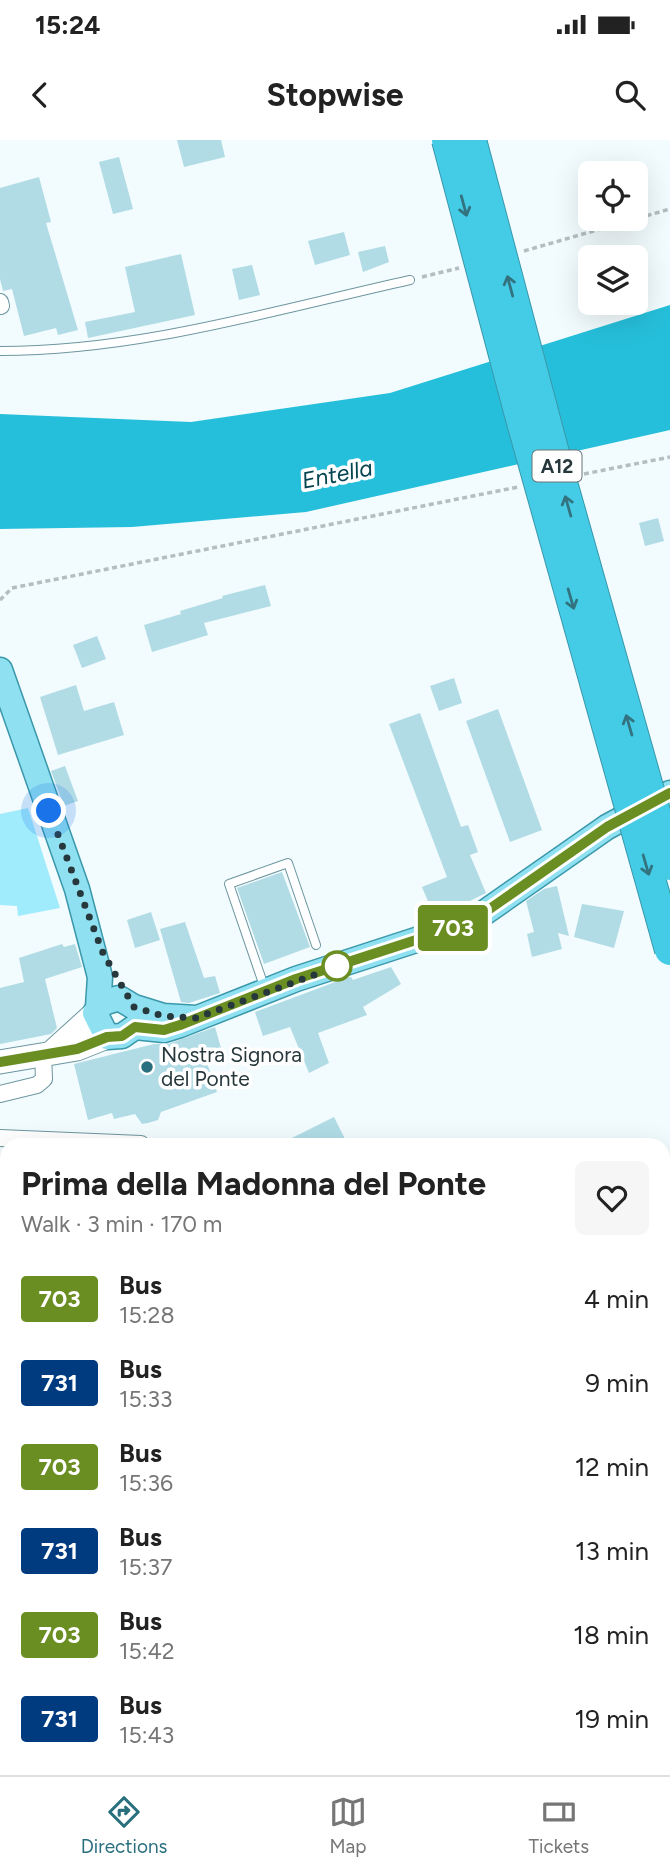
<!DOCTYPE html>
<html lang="en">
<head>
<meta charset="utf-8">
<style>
  :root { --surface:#fff; --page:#f6f6f6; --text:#222; --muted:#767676; --line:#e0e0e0; --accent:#2a6f7e }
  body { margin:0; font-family:Figtree,sans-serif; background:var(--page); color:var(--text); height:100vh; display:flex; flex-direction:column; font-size:26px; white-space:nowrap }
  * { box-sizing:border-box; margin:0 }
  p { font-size:23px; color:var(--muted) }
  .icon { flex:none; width:38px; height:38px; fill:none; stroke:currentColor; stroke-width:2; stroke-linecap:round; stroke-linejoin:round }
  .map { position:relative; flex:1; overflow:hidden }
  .sheet { position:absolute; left:0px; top:998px; width:670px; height:639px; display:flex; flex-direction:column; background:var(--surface); border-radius:21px 21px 0 0; box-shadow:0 7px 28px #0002 }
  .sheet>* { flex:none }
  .badge { padding:0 14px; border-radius:5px; font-size:24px; line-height:46px }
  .fabs { position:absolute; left:578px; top:21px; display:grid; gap:14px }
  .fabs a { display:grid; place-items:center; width:70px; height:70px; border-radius:10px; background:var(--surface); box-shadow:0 7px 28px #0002; font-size:35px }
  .you { position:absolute; width:35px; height:35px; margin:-18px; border:5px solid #fff; border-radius:50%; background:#1a73e8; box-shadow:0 0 0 10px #1a73e833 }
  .map>.badge { position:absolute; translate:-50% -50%; box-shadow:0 0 0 4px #fff }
  .round { display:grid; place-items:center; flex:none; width:74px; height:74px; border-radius:10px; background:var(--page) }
  .summary { display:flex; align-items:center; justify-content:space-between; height:119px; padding:0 21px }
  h1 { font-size:33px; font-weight:700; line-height:52px }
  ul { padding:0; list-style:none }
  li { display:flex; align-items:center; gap:21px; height:84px; padding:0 21px }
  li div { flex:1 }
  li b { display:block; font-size:26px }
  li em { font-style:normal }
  li .badge { min-width:77px; font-weight:700; text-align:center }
  .status { display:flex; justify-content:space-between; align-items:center; height:49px; padding:0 35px; background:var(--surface); direction:ltr }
  .status svg { height:19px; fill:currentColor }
  header { display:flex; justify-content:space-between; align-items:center; height:91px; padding:0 21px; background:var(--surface); font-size:32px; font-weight:700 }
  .menu { display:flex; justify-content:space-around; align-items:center; height:98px; border-top:2px solid var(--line); background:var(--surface); font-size:19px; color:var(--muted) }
  .menu a { display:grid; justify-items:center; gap:4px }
  .menu .selected { color:var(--accent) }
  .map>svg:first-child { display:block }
  .built { fill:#d7f7fe }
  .green { fill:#a0ecfd }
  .water { fill:#26bfdb }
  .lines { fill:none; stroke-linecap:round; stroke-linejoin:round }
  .stream { stroke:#26bfdb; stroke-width:5 }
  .building { fill:#b1dce6 }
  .lane-casing { stroke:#6d96a0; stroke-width:10 }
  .street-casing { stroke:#6d96a0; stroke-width:18 }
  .secondary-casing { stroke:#6d96a0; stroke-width:25 }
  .primary-casing { stroke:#3a98ab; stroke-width:27 }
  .highway-casing { stroke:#3a98ab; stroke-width:32 }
  .path { stroke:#b3bec1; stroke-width:3.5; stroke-dasharray:5 3.5; stroke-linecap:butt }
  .lane { stroke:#fff; stroke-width:8 }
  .street { stroke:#fff; stroke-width:16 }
  .secondary { stroke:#fff; stroke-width:23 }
  .primary { stroke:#8fe0f1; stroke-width:24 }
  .highway { stroke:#44cce7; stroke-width:30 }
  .highway-bridge-casing { stroke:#3a98ab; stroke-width:32; stroke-linecap:butt }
  .highway-bridge { stroke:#44cce7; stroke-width:30 }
  .oneway { stroke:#337380 }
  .line-casing { stroke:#fff; stroke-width:16 }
  .line { stroke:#6b8e23; stroke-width:10 }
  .walk { stroke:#27383c; stroke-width:7; stroke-dasharray:0 12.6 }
  .stop-dot { fill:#fff; stroke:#6b8e23; stroke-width:3.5 }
  .poi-dot { fill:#2a6f7e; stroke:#fff; stroke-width:2.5 }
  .labels { text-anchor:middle; stroke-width:7; stroke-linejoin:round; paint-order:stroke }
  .shield { fill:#fff; stroke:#687476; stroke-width:2 }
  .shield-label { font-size:19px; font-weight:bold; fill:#27383c }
  .poi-label { font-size:21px; fill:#27383c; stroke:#fff; text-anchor:start }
  .water-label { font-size:23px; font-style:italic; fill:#054551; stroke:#fff }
</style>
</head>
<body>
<div class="status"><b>15:24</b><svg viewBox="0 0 49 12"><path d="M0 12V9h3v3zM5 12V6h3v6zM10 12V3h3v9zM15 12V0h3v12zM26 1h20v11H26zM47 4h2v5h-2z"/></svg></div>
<header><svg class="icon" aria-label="back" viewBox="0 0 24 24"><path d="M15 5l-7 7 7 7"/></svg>Stopwise<svg class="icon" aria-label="search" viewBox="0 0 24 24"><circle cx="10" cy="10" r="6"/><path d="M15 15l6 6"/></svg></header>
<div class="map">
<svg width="670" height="1635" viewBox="0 0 670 1635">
  <rect width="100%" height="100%" fill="#f2fbfd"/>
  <path class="built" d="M0,1569L7,1572V1629H121L132,1635H0Z"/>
  <path class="green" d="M28,668L60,768L18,776L17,766L0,765V674Z"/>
  <path class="water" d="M670,165V290L306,372L132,387L0,389V274L191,282L390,253Z"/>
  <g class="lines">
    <path class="stream" d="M0,1559L7,1562
      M135,1629L142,1635"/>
  </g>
  <path class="building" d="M177,0H221L225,17L184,27Z
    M119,17L133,69L113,74L99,22Z
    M39,37L51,82L46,83L78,190L58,195L56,188L24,196L12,149L3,151L0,139V48Z
    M344,92L350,115L315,125L308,101Z
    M385,106L389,122L363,132L358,112Z
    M181,114L195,175L88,198L85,182L135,172L125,127Z
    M252,125L260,155L239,160L232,129Z
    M658,378L664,401L645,406L639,383Z
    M265,445L271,466L204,483L208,495L152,512L144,485L181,474L180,471L223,458L222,456Z
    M97,496L106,519L82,528L73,505Z
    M454,538L462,563L439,571L430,546Z
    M76,545L84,571L114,562L124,595L58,615L40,557Z
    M498,569L542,690L510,702L466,581Z
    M420,573L461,687L468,685L478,712L470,715L486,753L435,778L422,747L447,737L389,584Z
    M65,626L78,661L64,666L51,631Z
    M282,732L310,807L264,824L237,748Z
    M557,746L569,796L558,793L562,809L532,817L527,794L534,792L526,761L544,749Z
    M582,764L624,771L614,808L574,797Z
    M151,772L160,800L135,808L127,780Z
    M185,782L204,838L215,836L220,853L189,863L181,862L160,789Z
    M62,804L64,807L75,804L82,827L45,839L57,888L51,894L0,904V848L24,842L19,818Z
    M391,827L401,844L363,867L367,875L318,893L329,923L309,933L290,887L263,896L255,872L346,838L351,837L353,840Z
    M215,887L223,915L206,920L217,952L161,972L158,980L148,983L142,984L135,974L114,979L112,973L88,980L74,924L154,904H168Z
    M334,977L345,999L334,1004H280Z"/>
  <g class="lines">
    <defs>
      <path id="lane" d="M0,211C139,211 275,170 410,140
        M265,849L229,744L288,723L316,805
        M0,1580L7,1584
        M98,1629L110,1635
        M283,1635L286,1629"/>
      <path id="street" d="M0,162L1,166
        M0,954L37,945L44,939L43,914
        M0,998L141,1004
        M0,1452L7,1458
        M359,1629L368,1635"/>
      <path id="secondary" d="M52,912L95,873
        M0,922L77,909L107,897"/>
      <path id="primary" d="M0,530L77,749L100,837L98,867
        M196,878L163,876L134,867L119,858L103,863L95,873L107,897L122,896L135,887L164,890L180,885L296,839L456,787L481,775L607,687L670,653"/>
      <path id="highway" d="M663,1345L670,1344
        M663,1590L670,1593"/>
    </defs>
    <use href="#lane" class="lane-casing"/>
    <use href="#street" class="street-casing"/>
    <use href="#secondary" class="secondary-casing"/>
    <use href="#primary" class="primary-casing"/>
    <use href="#highway" class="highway-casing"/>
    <path class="path" d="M524,111L670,69
      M422,137L459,128
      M584,334L670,317
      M0,460L12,448L518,347
      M0,1144L7,1139
      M0,1539L3,1533
      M0,1563L7,1566"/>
    <use href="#lane" class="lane"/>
    <use href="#street" class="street"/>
    <use href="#secondary" class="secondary"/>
    <use href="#primary" class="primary"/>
    <use href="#highway" class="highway"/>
    <defs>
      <path id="highway-bridge" d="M447,0L520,275L670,810
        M471,0L559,332L670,725"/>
    </defs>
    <use href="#highway-bridge" class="highway-bridge-casing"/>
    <use href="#highway-bridge" class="highway-bridge"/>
  </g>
  <defs><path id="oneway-shaft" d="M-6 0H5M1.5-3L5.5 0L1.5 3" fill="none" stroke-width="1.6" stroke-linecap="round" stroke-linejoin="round" transform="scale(1.75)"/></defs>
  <g class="oneway">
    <use href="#oneway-shaft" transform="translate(464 66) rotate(75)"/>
    <use href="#oneway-shaft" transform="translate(510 146) rotate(-105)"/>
    <use href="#oneway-shaft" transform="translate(568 366) rotate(-106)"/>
    <use href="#oneway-shaft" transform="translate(571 459) rotate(74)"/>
    <use href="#oneway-shaft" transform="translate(629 585) rotate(-106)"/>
    <use href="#oneway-shaft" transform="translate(646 725) rotate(74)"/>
  </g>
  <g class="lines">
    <defs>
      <path id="line" d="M0,922L77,909L107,897L122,896L135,887L164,890L180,885L296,839L456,787L481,775L607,687L670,653"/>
    </defs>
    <use href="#line" class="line-casing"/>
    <use href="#line" class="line"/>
    <path class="walk" d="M49,671L103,813L134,867L163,876L196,878L347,823L337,826"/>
  </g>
  <circle class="stop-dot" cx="337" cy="826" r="14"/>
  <circle class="poi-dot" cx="147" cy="927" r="7"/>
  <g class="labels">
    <rect class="shield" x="532.5" y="310.5" width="49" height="31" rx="5"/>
    <g class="shield-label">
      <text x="557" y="333">A12</text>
    </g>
    <g class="poi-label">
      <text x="161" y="922">Nostra Signora<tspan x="161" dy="24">del Ponte</tspan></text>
    </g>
    <g class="water-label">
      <text transform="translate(337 334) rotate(-11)" y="8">Entella</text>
    </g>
  </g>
</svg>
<div class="fabs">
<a><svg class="icon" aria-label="locate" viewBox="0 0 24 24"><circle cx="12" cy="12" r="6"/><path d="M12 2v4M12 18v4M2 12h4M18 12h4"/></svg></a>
<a><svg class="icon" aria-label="layers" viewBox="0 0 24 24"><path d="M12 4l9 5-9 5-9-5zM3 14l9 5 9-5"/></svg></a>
</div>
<div class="you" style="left:49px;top:671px"></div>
<b class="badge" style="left:453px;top:788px;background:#6b8e23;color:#fff">703</b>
<section class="sheet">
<div class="summary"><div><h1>Prima della Madonna del Ponte</h1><p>Walk · 3 min · 170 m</p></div><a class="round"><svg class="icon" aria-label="heart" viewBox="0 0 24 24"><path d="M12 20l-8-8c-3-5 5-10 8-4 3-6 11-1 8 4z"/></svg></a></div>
<ul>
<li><span class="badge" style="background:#6b8e23;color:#fff">703</span><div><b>Bus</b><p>15:28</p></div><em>4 min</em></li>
<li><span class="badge" style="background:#003b80;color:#fff">731</span><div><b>Bus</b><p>15:33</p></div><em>9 min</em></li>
<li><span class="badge" style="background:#6b8e23;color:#fff">703</span><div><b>Bus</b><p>15:36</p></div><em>12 min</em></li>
<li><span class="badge" style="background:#003b80;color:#fff">731</span><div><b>Bus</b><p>15:37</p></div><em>13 min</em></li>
<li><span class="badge" style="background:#6b8e23;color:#fff">703</span><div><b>Bus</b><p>15:42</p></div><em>18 min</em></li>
<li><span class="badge" style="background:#003b80;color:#fff">731</span><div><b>Bus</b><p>15:43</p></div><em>19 min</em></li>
</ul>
</section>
</div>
<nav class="menu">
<a class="selected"><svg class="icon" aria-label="directions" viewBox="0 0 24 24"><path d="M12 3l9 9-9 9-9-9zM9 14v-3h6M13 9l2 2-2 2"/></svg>Directions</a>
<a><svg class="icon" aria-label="map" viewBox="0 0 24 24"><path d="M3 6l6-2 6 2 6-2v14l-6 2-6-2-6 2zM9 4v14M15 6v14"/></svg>Map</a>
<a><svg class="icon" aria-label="tickets" viewBox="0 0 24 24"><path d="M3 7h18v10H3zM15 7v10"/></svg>Tickets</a>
</nav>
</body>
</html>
